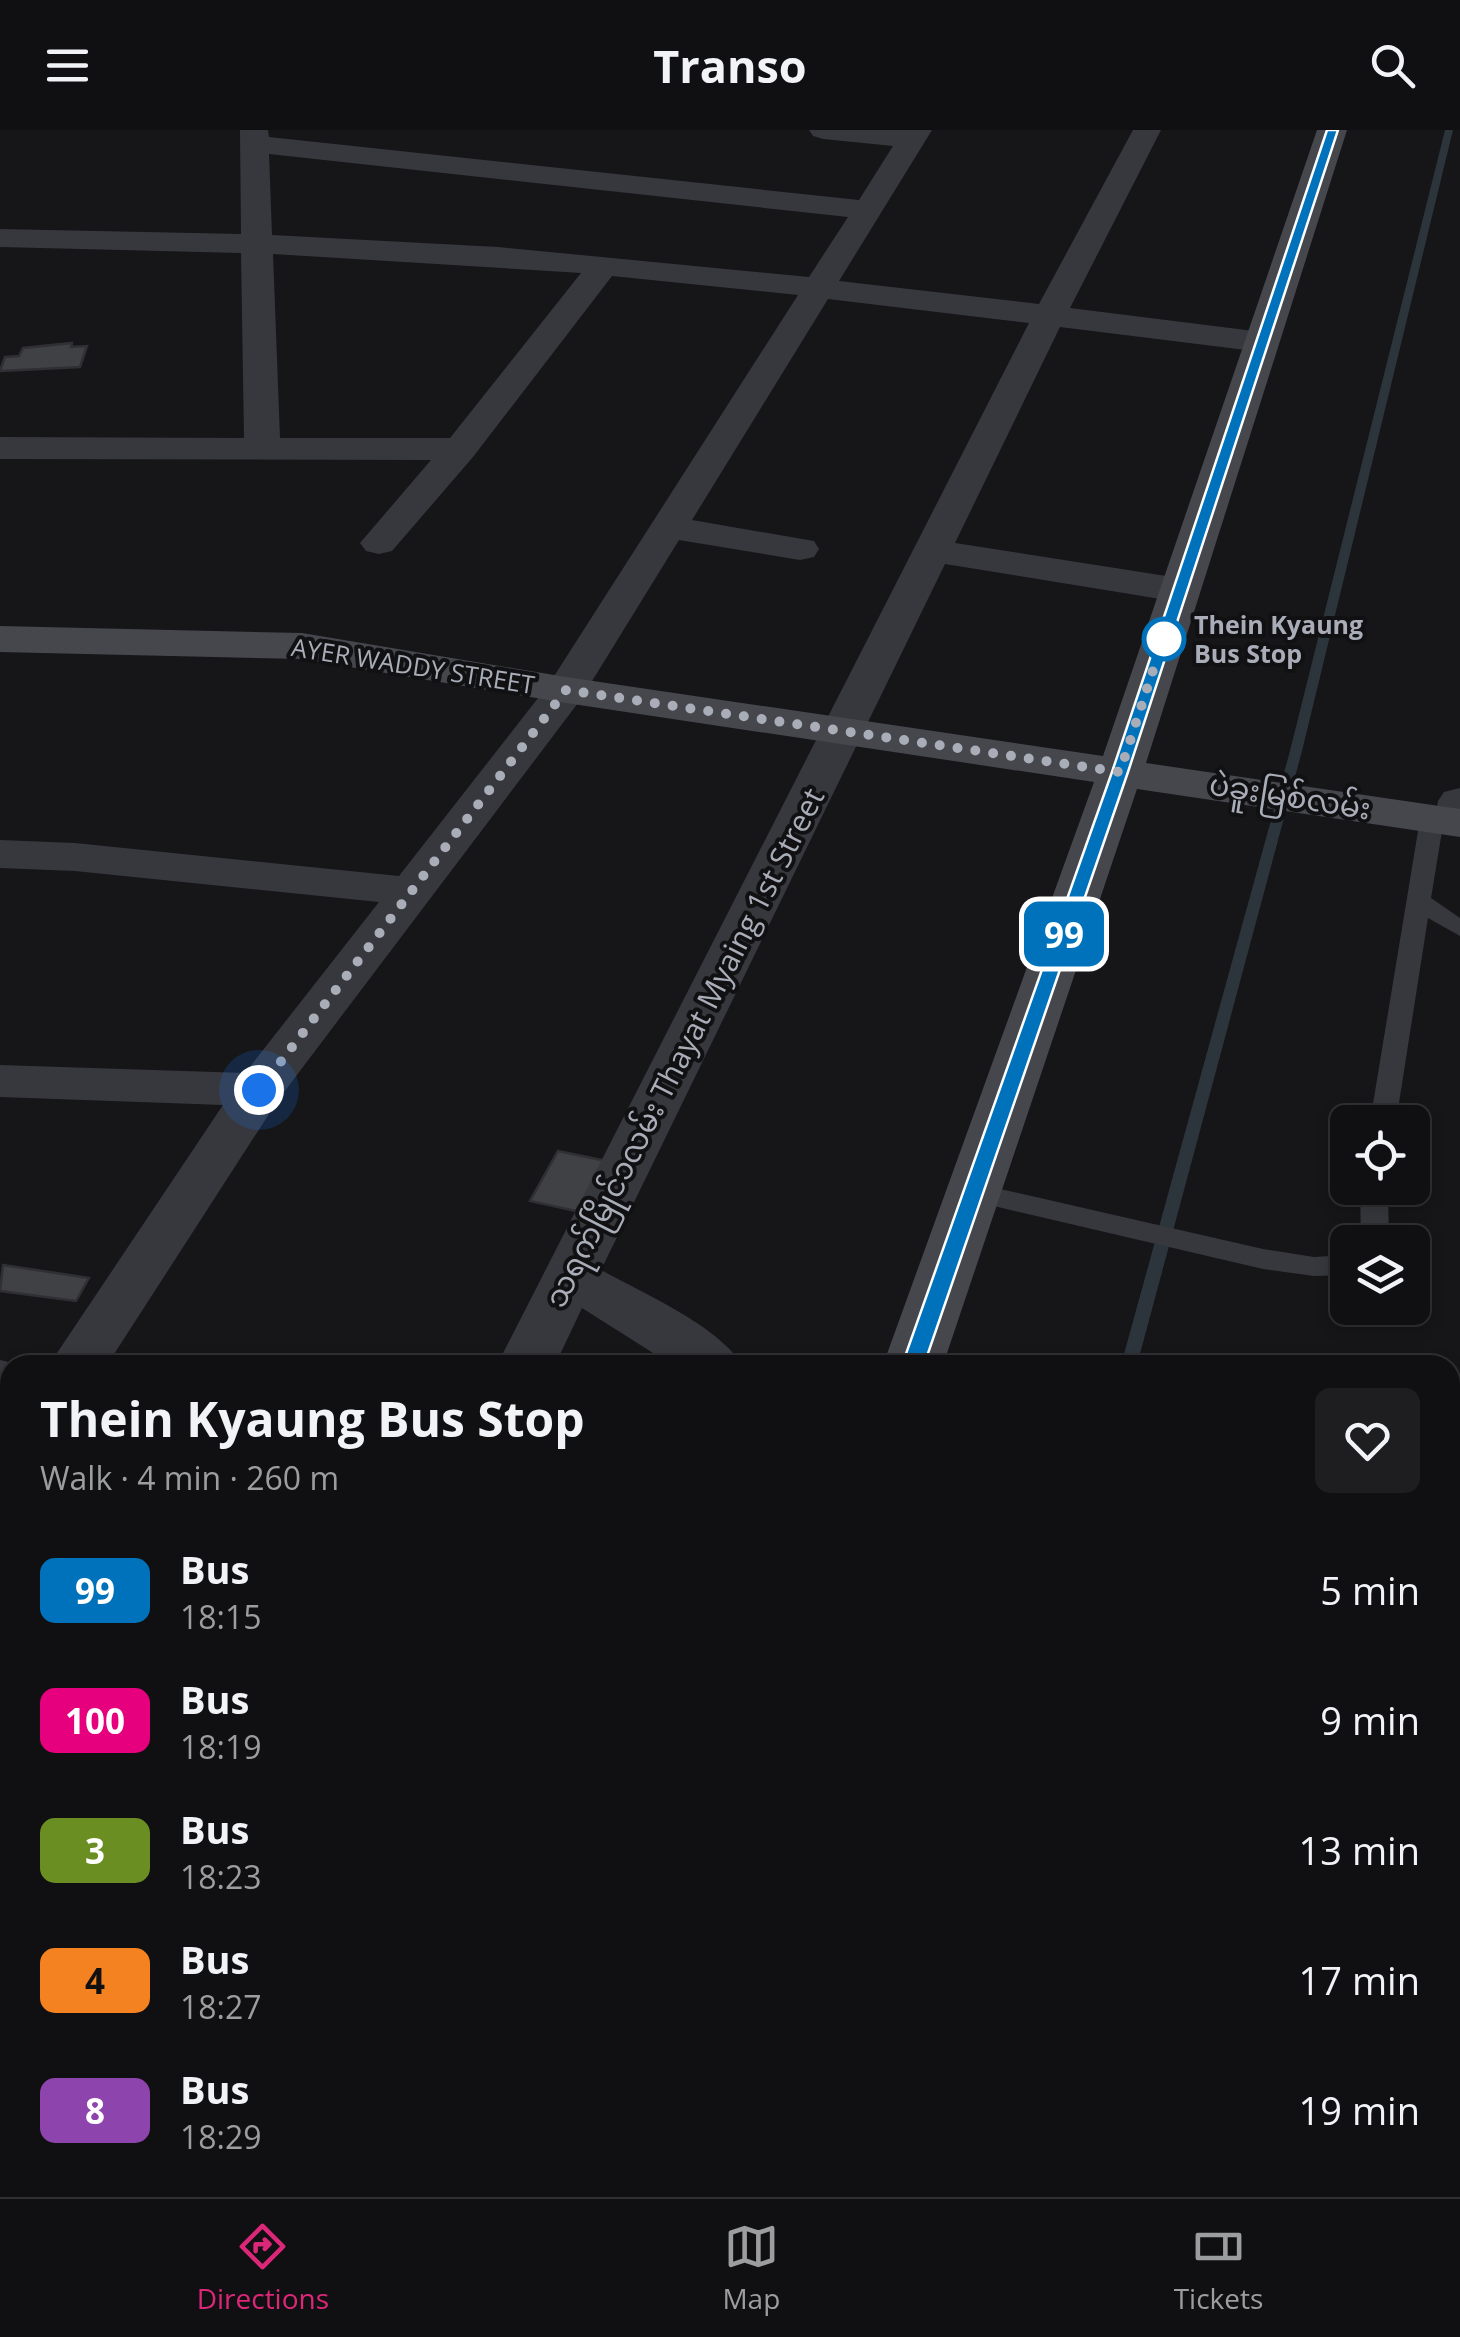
<!DOCTYPE html>
<html lang="en">
<head>
<meta charset="utf-8">
<style>
  :root { --surface:#101012; --page:#1e1e20; --text:#f1f3f6; --muted:#9c9d9f; --line:#303032; --accent:#db2777 }
  body { margin:0; font-family:"Open Sans","Noto Sans Myanmar",sans-serif; background:var(--page); color:var(--text); height:100vh; display:flex; flex-direction:column; font-size:38px; white-space:nowrap }
  * { box-sizing:border-box; margin:0 }
  p { font-size:32px; color:var(--muted) }
  .icon { flex:none; width:55px; height:55px; fill:none; stroke:currentColor; stroke-width:2; stroke-linecap:round; stroke-linejoin:round }
  .map { position:relative; flex:1; overflow:hidden }
  .panel { position:absolute; left:0px; top:1225px; width:1460px; height:842px; display:flex; flex-direction:column; background:var(--surface); border-radius:30px 30px 0 0; box-shadow:0 5px 15px #0003,0 0 0 2px var(--line) }
  .panel>* { flex:none }
  .badge { padding:0 20px; border-radius:15px; font-size:35px; line-height:65px }
  .controls { position:absolute; left:1330px; top:975px; display:grid; gap:20px }
  .controls a { display:grid; place-items:center; width:100px; height:100px; border-radius:15px; background:var(--surface); box-shadow:0 5px 15px #0003,0 0 0 2px var(--line); font-size:50px }
  .you { position:absolute; width:50px; height:50px; margin:-25px; border:8px solid #fff; border-radius:50%; background:#1a73e8; box-shadow:0 0 0 15px #1a73e833 }
  .map>.badge { position:absolute; translate:-50% -50%; box-shadow:0 0 0 5px #fff }
  .round { display:grid; place-items:center; flex:none; width:105px; height:105px; border-radius:15px; background:var(--page) }
  .summary { display:flex; align-items:center; justify-content:space-between; height:170px; padding:0 40px }
  h1 { font-size:48px; font-weight:700; line-height:75px }
  ul { padding:0; list-style:none }
  li { display:flex; align-items:center; gap:30px; height:130px; padding:0 40px }
  li div { flex:1 }
  li b { display:block; font-size:38px }
  li em { font-style:normal }
  li .badge { min-width:110px; font-weight:700; text-align:center }
  header { display:flex; justify-content:space-between; align-items:center; height:130px; padding:0 40px; background:var(--surface); font-size:45px; font-weight:700 }
  .tab-bar { display:flex; justify-content:space-around; align-items:center; height:140px; border-top:2px solid var(--line); background:var(--surface); font-size:28px; color:var(--muted) }
  .tab-bar a { display:grid; justify-items:center; gap:5px }
  .tab-bar .on { color:var(--accent) }
  .map>svg:first-child { display:block }
  .lines { fill:none; stroke-linecap:round; stroke-linejoin:round }
  .stream { fill:#2c353c; fill-rule:evenodd }
  .building { fill:#404145; stroke:#303034; stroke-width:2.5 }
  .lane { fill:#37383d; fill-rule:evenodd }
  .street { fill:#37383d; fill-rule:evenodd }
  .secondary { fill:#45474d; fill-rule:evenodd }
  .line { fill:#0072bc; stroke:#fff; stroke-width:2.5 }
  .walk { stroke:#a8adb8; stroke-width:10; stroke-dasharray:0 18 }
  .stop-dot { fill:#fff; stroke:#0072bc; stroke-width:5 }
  .labels { text-anchor:middle; stroke-width:8; stroke-linejoin:round; paint-order:stroke }
  .far-stop-label { font-size:25px; font-weight:bold; fill:#a8adb8; stroke:#111113; text-anchor:start }
  .far-street-label { font-size:25px; fill:#a8adb8; stroke:#111113 }
  .street-label { font-size:30px; fill:#a8adb8; stroke:#111113 }
</style>
</head>
<body>
<header><svg class="icon" aria-label="menu" viewBox="0 0 24 24"><path d="M4 6h16M4 12h16M4 18h16"/></svg>Transo<svg class="icon" aria-label="search" viewBox="0 0 24 24"><circle cx="10" cy="10" r="6"/><path d="M15 15l6 6"/></svg></header>
<div class="map">
<svg width="1460" height="2067" viewBox="0 0 1460 2067">
  <rect width="100%" height="100%" fill="#161618"/>
  <g class="lines">
    <path class="stream" d="M1445,0H1453L1302,621L1137,1235H1121L1290,621Z
      M893,2058H915L912,2067H890Z"/>
  </g>
  <path class="building" d="M72,213L71,217L87,216L80,237L0,241L5,227L19,226L23,218Z
    M558,1021L611,1032L585,1083L530,1071Z
    M3,1135L89,1148L76,1171L0,1161Z
    M0,1919L10,1925V2042L0,2054Z"/>
  <g class="lines">
    <path class="lane" d="M1432,682L1444,689L1431,768L1460,788V806L1428,788L1396,992H1370L1420,689Z
      M974,1053L1263,1119L1314,1127L1348,1125V1145L1314,1146L1263,1139L964,1069L960,1062L964,1055Z
      M1360,1058H1388L1389,1112H1361Z
      M1193,2058H1238L1242,2067H1197Z"/>
    <path class="street" d="M240,0H268L269,7L859,70L893,16L823,9L813,6L809,0H932L839,151L1039,174L1133,0H1161L1070,178L1262,202L1274,205L1279,212L1274,219L1262,222L1060,197L955,413L1179,448L1193,452L1199,460L1193,468L1179,472L945,434L601,1140C641,1162 719,1196 742,1235H672L582,1178L555,1235H497L1029,193L828,169L692,390L814,411L819,419L814,427L800,430L679,410L581,569L278,970L107,1235H49L223,975L0,967V935L245,943L379,772L75,741L0,738V710L75,713L399,746L549,554L798,165L612,146L473,327L392,421L379,424L366,421L360,413L431,330L0,329V307L244,308L241,123L0,117V99L241,104ZM269,24L848,87L809,147L498,117L272,105ZM273,124L581,143L450,308H280Z
      M1460,658V705L1441,701L1435,692L1438,671L1444,662Z
      M0,1230L22,1235H10V1273L0,1272Z
      M10,1316V1372L0,1375V1319Z
      M27,2058H108L104,2067H23Z"/>
    <path class="secondary" d="M1317,0H1347L1146,633L1460,679V707L1137,659L943,1235H883L1094,652L566,573L302,529L0,522V496L302,503L566,547L1103,626Z
      M587,2058H667L664,2067H584Z"/>
  </g>
  <path class="line" d="M1327,0H1338L1128,642L924,1235L913,1243L905,1240L902,1235L1112,642Z"/>
  <g class="lines">
    <path class="walk" d="M259,960L566,560L1120,642L1168,494L1164,509"/>
  </g>
  <circle class="stop-dot" cx="1164" cy="509" r="20"/>
  <g class="labels">
    <g class="far-stop-label">
      <text x="1194" y="504">Thein Kyaung<tspan x="1194" dy="29">Bus Stop</tspan></text>
    </g>
    <g class="far-street-label">
      <text transform="translate(413 536) rotate(9)" y="9">AYER WADDY STREET</text>
    </g>
    <g class="street-label">
      <text transform="translate(1290 667) rotate(9)" y="10">ပဲခူးမြစ်လမ်း</text>
      <text transform="translate(685 918) rotate(-63)" y="10">သရက်မြိုင်၁လမ်း Thayat Myaing 1st Street</text>
    </g>
  </g>
</svg>
<div class="controls">
<a><svg class="icon" aria-label="locate" viewBox="0 0 24 24"><circle cx="12" cy="12" r="6"/><path d="M12 2v4M12 18v4M2 12h4M18 12h4"/></svg></a>
<a><svg class="icon" aria-label="layers" viewBox="0 0 24 24"><path d="M12 4l9 5-9 5-9-5zM3 14l9 5 9-5"/></svg></a>
</div>
<div class="you" style="left:259px;top:960px"></div>
<b class="badge" style="left:1064px;top:804px;background:#0072bc;color:#fff">99</b>
<section class="panel">
<div class="summary"><div><h1>Thein Kyaung Bus Stop</h1><p>Walk · 4 min · 260 m</p></div><a class="round"><svg class="icon" aria-label="heart" viewBox="0 0 24 24"><path d="M12 20l-8-8c-3-5 5-10 8-4 3-6 11-1 8 4z"/></svg></a></div>
<ul>
<li><span class="badge" style="background:#0072bc;color:#fff">99</span><div><b>Bus</b><p>18:15</p></div><em>5 min</em></li>
<li><span class="badge" style="background:#e6007e;color:#fff">100</span><div><b>Bus</b><p>18:19</p></div><em>9 min</em></li>
<li><span class="badge" style="background:#6b8e23;color:#fff">3</span><div><b>Bus</b><p>18:23</p></div><em>13 min</em></li>
<li><span class="badge" style="background:#f58220;color:#111">4</span><div><b>Bus</b><p>18:27</p></div><em>17 min</em></li>
<li><span class="badge" style="background:#8e44ad;color:#fff">8</span><div><b>Bus</b><p>18:29</p></div><em>19 min</em></li>
</ul>
</section>
</div>
<nav class="tab-bar">
<a class="on"><svg class="icon" aria-label="directions" viewBox="0 0 24 24"><path d="M12 3l9 9-9 9-9-9zM9 14v-3h6M13 9l2 2-2 2"/></svg>Directions</a>
<a><svg class="icon" aria-label="map" viewBox="0 0 24 24"><path d="M3 6l6-2 6 2 6-2v14l-6 2-6-2-6 2zM9 4v14M15 6v14"/></svg>Map</a>
<a><svg class="icon" aria-label="tickets" viewBox="0 0 24 24"><path d="M3 7h18v10H3zM15 7v10"/></svg>Tickets</a>
</nav>
</body>
</html>
